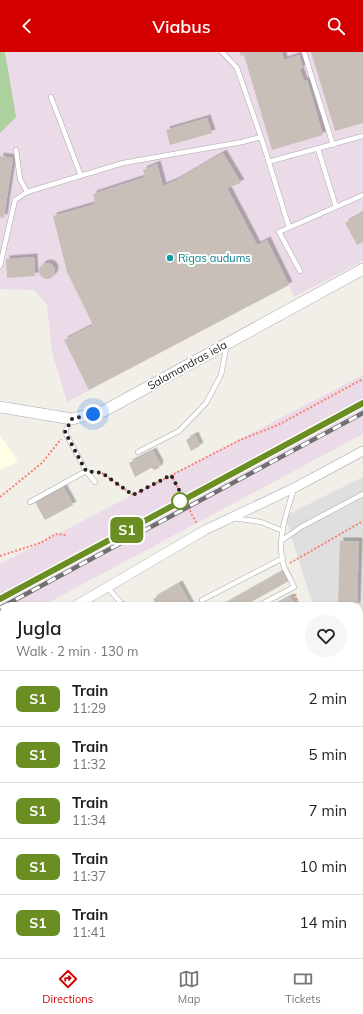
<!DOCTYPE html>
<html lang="en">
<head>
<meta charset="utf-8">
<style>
  :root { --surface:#fff; --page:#f6f6f6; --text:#222; --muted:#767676; --line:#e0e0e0; --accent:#d40000 }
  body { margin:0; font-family:Mulish,sans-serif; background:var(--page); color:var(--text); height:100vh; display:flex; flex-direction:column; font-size:15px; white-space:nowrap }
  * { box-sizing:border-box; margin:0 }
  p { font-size:13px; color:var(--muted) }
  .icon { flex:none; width:22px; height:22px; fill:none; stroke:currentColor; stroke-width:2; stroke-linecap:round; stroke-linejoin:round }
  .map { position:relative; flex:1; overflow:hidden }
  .sheet { position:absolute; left:0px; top:550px; width:363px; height:356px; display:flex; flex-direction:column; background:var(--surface); border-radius:12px 12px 0 0; box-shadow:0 1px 3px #0004 }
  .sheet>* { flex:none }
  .badge { padding:0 8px; border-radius:6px; font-size:14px; line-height:26px }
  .you { position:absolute; width:20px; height:20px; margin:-10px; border:3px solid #fff; border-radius:50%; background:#1a73e8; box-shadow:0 0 0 6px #1a73e833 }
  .map>.badge { position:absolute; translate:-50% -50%; box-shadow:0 0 0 2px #fff }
  .round { display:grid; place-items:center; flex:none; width:42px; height:42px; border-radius:21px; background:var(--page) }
  .headline { display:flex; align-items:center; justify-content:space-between; height:68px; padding:0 16px }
  h1 { font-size:19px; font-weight:600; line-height:30px }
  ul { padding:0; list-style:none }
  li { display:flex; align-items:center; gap:12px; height:56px; padding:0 16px; border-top:1px solid var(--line) }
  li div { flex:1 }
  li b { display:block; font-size:15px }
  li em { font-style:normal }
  li .badge { min-width:44px; font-weight:700; text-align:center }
  header { display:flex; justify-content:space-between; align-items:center; height:52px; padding:0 16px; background:var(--accent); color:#fff; font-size:18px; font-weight:600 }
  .tab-bar { display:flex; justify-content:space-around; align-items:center; height:56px; border-top:1px solid var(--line); background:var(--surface); font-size:11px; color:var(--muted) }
  .tab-bar a { display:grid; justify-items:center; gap:2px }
  .tab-bar .selected { color:var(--accent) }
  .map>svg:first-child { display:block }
  .residential { fill:#e0dfdf }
  .industrial { fill:#ebdbe8 }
  .education { fill:#ffffe5 }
  .forest { fill:#add19e }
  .pitch { fill:#88e0be }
  .building { fill:#c7bfb8; filter:url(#shadow) }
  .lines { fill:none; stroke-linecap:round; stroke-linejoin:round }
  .service-casing { stroke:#a9a9a9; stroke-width:5.5 }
  .minor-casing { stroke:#a9a9a9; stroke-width:10 }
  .tertiary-casing { stroke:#a9a9a9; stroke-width:12 }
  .path { stroke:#fa8072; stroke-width:2; stroke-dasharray:2 2; stroke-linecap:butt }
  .service { stroke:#fff; stroke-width:4.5 }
  .minor { stroke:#fff; stroke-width:9 }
  .tertiary { stroke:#fff; stroke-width:11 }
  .rail-casing { stroke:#707070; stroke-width:4.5 }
  .rail { stroke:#fff; stroke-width:3; stroke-dasharray:9; stroke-linecap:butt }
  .line-casing { stroke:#fff; stroke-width:9 }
  .line { stroke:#6b8e23; stroke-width:6 }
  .walk { stroke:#222; stroke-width:4; stroke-dasharray:0 7.2 }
  .culture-dot { fill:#0f9aa8; stroke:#fff; stroke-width:1.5 }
  .stop-dot { fill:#fff; stroke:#6b8e23; stroke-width:2 }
  .labels { text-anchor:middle; stroke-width:4; stroke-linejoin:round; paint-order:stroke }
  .culture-label { font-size:11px; fill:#0d838f; stroke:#fff; text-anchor:start }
  .street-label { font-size:11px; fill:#222; stroke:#fff }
</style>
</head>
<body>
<header><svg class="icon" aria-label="back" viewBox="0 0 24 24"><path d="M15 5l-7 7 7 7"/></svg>Viabus<svg class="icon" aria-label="search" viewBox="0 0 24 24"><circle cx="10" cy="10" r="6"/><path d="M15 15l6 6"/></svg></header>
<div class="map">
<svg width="363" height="906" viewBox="0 0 363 906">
  <defs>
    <filter id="shadow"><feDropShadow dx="3.5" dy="-3.5" stdDeviation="0" flood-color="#0004"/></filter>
  </defs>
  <rect width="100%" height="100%" fill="#f2efe9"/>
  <path class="residential" d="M363,425V599L359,601V554H313L285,464Z"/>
  <path class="industrial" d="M7,0H363V209L294,245L289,233L67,350L52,300L47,253L34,238L0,237V22Z
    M363,323V382L42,554H4V574L0,576V512Z
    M4,625V902H287L289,906H0V626Z"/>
  <path class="education" d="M0,383L18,410L0,418Z
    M363,626V811L359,812V627Z"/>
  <path class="forest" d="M0,0H5L16,65L0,81Z"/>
  <path class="pitch" d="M359,714L363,724V780L359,785Z"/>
  <path class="building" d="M240,0H282L284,8L299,3L303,16L300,17L304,29L307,28L323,83L272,98L244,3L241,4Z
    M311,0H363V71L335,79Z
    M207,66L212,81L170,93L166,78Z
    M223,101L241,131L227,136L257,193L267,188L289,233L89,338L64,288L93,273L67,220L53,164L95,152L93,142L145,125L143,118L157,112L163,134L177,128Z
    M0,104L13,106L4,166L0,165Z
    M363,161V190L357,193L345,171Z
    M34,205L35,224L7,226L6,207Z
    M39 219a8 8 0 1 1 16 0a8 8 0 1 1-16 0Z
    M195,383L200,394L191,399L186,388Z
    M153,399L160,412L159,416L155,418L151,416L135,425L129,411Z
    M63,435L73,453L45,468L35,450Z
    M340,489H359L357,554H338Z
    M284,519L289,529L244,554H222Z
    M179,532L191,554H157L153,547Z
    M290,545L295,554H273Z
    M0,690L4,705V781H0Z
    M4,816V902H149L150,906H0V817Z
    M175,902H228L229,903L214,906H175Z"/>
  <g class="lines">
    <defs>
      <path id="service" d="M222,0L237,16L261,85L289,175
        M304,0L333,93
        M51,45L81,124
        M318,97L336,155
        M16,98L20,127L27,140
        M268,110L363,84
        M0,214L15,148L27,140L123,111L242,90L261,85
        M300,219L279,180L363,143
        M138,400L179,379L206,351L221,323L227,292
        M86,419L95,430
        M30,450L86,419L65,380L71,368
        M233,466L261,470L283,479
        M281,489L301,475L363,442
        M108,536L121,551L128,554
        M202,548L283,506
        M258,554L294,535C291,528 287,521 284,515C276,490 286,461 294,437
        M0,663L3,662L4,664
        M0,804L4,800
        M359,843H363"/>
      <path id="minor" d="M75,554L205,478L294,436L363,399
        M0,595L4,593"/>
      <path id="tertiary" d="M0,355L72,367L104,359L363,217"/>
    </defs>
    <use href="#service" class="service-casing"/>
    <use href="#minor" class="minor-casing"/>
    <use href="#tertiary" class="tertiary-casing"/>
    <path class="path" d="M98,420L102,421L133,443L240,388L278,373L363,327
      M171,423L197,472
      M0,445L42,411L61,387
      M0,504L40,491L56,482L66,483
      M290,511L363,469
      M295,542L299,554
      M359,599L363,597
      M359,625L363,629"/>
    <use href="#service" class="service"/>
    <use href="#minor" class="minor"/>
    <use href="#tertiary" class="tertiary"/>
    <defs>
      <path id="rail" d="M0,546L363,351
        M0,556L363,361"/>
    </defs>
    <use href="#rail" class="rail-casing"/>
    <use href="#rail" class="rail"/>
  </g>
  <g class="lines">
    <defs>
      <path id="line" d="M0,547L363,351"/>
    </defs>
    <use href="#line" class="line-casing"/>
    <use href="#line" class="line"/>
    <path class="walk" d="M93,362L72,367L65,380L86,419L102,421L133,443L171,423L184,447L180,449"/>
  </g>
  <circle class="culture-dot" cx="170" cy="206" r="4"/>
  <circle class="stop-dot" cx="180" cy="449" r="8"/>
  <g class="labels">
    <g class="culture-label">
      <text x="178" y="210">Rīgas audums</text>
    </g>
    <g class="street-label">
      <text transform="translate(187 313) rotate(-29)" y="4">Salamandras iela</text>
    </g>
  </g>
</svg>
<div class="you" style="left:93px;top:362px"></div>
<b class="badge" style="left:127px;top:478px;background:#6b8e23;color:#fff">S1</b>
<section class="sheet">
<div class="headline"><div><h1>Jugla</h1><p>Walk · 2 min · 130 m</p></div><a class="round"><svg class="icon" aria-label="heart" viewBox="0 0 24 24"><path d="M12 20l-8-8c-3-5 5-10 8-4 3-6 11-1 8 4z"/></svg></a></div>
<ul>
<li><span class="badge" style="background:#6b8e23;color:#fff">S1</span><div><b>Train</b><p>11:29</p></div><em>2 min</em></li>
<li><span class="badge" style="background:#6b8e23;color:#fff">S1</span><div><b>Train</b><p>11:32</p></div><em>5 min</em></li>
<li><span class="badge" style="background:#6b8e23;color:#fff">S1</span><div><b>Train</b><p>11:34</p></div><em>7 min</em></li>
<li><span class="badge" style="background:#6b8e23;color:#fff">S1</span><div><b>Train</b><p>11:37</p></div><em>10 min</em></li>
<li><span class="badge" style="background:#6b8e23;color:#fff">S1</span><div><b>Train</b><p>11:41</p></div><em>14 min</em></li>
</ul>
</section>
</div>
<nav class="tab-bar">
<a class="selected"><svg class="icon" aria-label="directions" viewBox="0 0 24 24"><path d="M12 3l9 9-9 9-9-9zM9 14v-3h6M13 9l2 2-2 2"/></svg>Directions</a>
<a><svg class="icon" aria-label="map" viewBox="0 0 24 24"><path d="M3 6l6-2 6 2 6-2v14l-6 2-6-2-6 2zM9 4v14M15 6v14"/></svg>Map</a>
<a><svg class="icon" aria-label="tickets" viewBox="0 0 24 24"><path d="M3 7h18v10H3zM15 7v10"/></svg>Tickets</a>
</nav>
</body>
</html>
